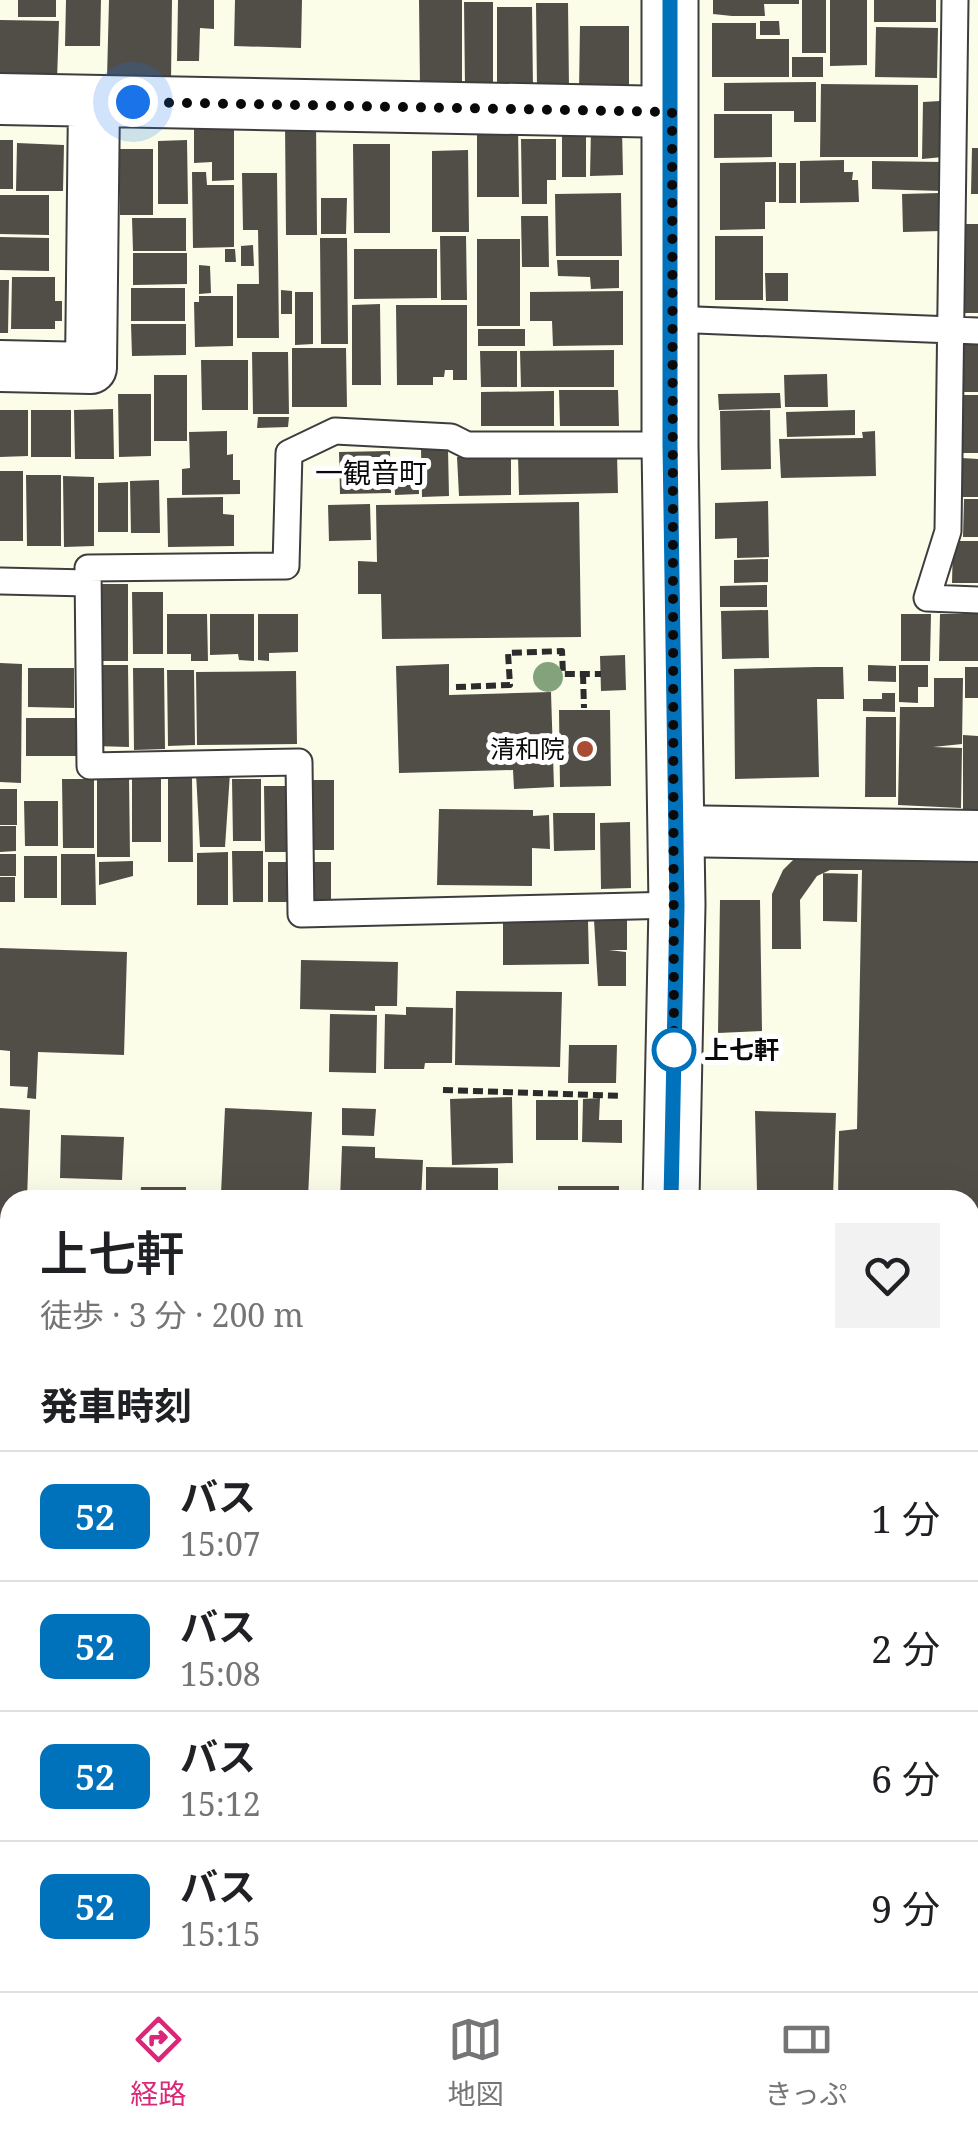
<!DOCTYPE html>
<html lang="ja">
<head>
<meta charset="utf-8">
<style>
  :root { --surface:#fff; --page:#f2f2f2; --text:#202124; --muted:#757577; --line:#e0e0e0; --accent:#db2777 }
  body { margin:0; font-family:"Noto Serif","Noto Sans JP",serif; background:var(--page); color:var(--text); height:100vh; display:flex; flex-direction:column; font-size:38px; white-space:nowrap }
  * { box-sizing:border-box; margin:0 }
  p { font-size:32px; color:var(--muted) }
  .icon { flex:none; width:55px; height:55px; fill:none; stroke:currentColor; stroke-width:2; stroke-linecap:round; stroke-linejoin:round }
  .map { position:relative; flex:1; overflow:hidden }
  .details { position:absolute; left:0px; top:1190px; width:980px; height:802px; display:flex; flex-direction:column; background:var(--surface); border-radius:30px 30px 0 0; box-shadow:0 10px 40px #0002 }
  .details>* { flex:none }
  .badge { padding:0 20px; border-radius:15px; font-size:35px; line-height:65px }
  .you { position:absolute; width:50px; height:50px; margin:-25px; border:8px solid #fff; border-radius:50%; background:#1a73e8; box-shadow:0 0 0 15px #1a73e833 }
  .map>.badge { position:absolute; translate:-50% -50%; box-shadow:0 0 0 5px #fff }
  h2 { padding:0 40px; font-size:38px; line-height:90px }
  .round { display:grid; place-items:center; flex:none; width:105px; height:105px; border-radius:0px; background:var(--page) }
  .summary { display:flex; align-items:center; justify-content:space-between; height:170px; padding:0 40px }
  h1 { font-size:48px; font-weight:600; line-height:75px }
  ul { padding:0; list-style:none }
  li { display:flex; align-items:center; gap:30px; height:130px; padding:0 40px; border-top:2px solid var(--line) }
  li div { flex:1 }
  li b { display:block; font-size:38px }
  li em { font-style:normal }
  li .badge { min-width:110px; font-weight:700; text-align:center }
  .dock { display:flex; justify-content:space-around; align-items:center; height:140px; border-top:2px solid var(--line); background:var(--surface); font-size:28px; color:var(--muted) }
  .dock a { display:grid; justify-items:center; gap:5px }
  .dock .on { color:var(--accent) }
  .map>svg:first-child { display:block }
  .building { fill:#514e48 }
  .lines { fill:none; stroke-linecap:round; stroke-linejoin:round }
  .service-casing { stroke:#3d3d3d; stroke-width:29 }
  .minor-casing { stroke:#3d3d3d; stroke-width:54 }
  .tertiary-casing { stroke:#3d3d3d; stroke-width:59 }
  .path { stroke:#2c2c2c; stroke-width:6; stroke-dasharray:10 5; stroke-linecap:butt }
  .service { stroke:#fff; stroke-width:25 }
  .minor { stroke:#fff; stroke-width:50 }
  .tertiary { stroke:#fff; stroke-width:55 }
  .tree { fill:#84a37d }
  .line-casing { stroke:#fff; stroke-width:22 }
  .line { stroke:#0072bc; stroke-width:15 }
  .walk { stroke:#0a0a0a; stroke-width:10; stroke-dasharray:0 18 }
  .poi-dot { fill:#a94c33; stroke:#fff; stroke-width:4 }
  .stop-dot { fill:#fff; stroke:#0072bc; stroke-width:5 }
  .labels { text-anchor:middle; stroke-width:10; stroke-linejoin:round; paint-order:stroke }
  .poi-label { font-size:25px; fill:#0a0a0a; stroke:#fff; text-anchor:end }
  .stop-label { font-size:25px; font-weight:bold; fill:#0a0a0a; stroke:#fff; text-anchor:start }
  .neighbourhood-label { font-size:28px; fill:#0a0a0a; stroke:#fff }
</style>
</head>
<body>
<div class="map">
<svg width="978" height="1991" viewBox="0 0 978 1991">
  <rect width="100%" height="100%" fill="#fbfde9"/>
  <path class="building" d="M18,0H56V17H18Z
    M66,0H101L100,46H65Z
    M109,0H172L171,80L107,78Z
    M178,0H214V29L200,28L199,61H177Z
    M235,0H302L301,48L234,46Z
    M419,0H462V86L420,87Z
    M713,0H799V4H764L765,16H732L713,14Z
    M802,0H826V53H802Z
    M830,0H867V65L830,66Z
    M874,0H936V22H874Z
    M464,2H493V87H465Z
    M536,3H568L569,88H537Z
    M497,7H532L533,88H497Z
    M0,20L59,21L57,80L0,79Z
    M760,21H779L780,35H760Z
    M712,23H756V39H789V77H712Z
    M580,26H629V90L579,91Z
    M876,27L938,28L937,78L875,77Z
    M792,57H823V77H792Z
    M816,82V122H794V111H724V83Z
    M821,84L918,85V157H820Z
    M940,101L943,157L922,159L923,102Z
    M714,114H772V157L714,158Z
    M234,119V180L212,181V162L194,163V120Z
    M316,121L317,235H286L285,122Z
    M562,123H586V177H562Z
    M518,125L519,197H477V126Z
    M591,128H622L623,175L590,176Z
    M521,139H556V180H547V204H522Z
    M0,140H13V189H0Z
    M187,140L188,204H158V141Z
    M17,143L64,145L63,191H16Z
    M353,144H390V233H354Z
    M972,148H978V194H971Z
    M120,149H153V215H120Z
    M468,150L469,232H432V151Z
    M844,160V172H853L852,180H858L859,202L800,203V161Z
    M872,161L943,162L942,191L872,189Z
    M776,162V202H765V229L720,230V163Z
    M779,163H796V203H779Z
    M192,172H206L207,185H234V247L193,248Z
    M242,173H277L279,338H237V284H259L258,230H243Z
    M621,193L622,256H556L555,194Z
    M940,193L941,231L903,232L902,194Z
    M0,195H49V235L0,234Z
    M321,198H347L346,234H321Z
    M521,216H548L549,267H522Z
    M132,218H186V251H133Z
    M964,224H978V313H959Z
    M440,236H466L467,300H441Z
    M715,236H763V300H715Z
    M0,237L49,238V271L0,270Z
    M320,238H347L348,344H321Z
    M477,239H520V326H477Z
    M253,245L254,266H241V246Z
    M225,249H235L236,262H225Z
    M354,249H437V298L354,299Z
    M133,253H187V284L133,285Z
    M557,260H619V288L591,289L590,277L558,276Z
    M199,265L210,266L211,293L199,294Z
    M765,273H788V301H766Z
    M12,277H55V301H62V321H55V329H11Z
    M0,280H9L8,333H0Z
    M131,288H185V321H131Z
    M281,290L292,291V314H281Z
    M623,291V345L553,346L552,321H530V292Z
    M295,292H313V344L295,345Z
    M199,296H233V346L195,347L194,302H199Z
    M380,304L381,385H352V305Z
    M396,305H467V380H453V370H445L444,377H433V385H397Z
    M131,324H186V355L132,356Z
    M478,329H525V346H478Z
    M962,337H978V392H961Z
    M292,348H346L347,407H292Z
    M614,350V387H521L520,351Z
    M480,351H517V387H481Z
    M252,352H288L289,414H253Z
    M201,360H248V410H202Z
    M827,374L828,407H785L784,375Z
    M154,375H187V441H154Z
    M559,390H618L619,426H560Z
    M554,391V426H481V392Z
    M780,393L781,408L719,410L718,394Z
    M118,394H151V456L119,457Z
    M960,395H978V453H959Z
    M113,409L114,459H75L74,410Z
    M0,410H28V456L0,457Z
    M31,410H71V457H31Z
    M770,410L771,469L721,470L720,411Z
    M855,410V435L787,437L786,412Z
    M258,417H289L288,427L257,428Z
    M227,431V455L233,454V480H240V494L182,495V469L190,468L189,432Z
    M875,431L876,476L781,478L779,439L863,438L862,432Z
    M421,449H448L449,496L422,497Z
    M390,451L391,493L340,494L339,452Z
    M617,454L618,493L519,495L518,455Z
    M511,456V495L459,496L457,457Z
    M962,458L978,459V497H961Z
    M418,462L419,494L395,495L394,463Z
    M0,471H23V541H0Z
    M26,475H61V546H27Z
    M63,476L94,477V546L64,547Z
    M159,480L160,533H131L130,481Z
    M128,482V532H98V483Z
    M223,497V514L234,515V546L168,547L167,498Z
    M964,499H978V537H963Z
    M768,501L769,557L737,558V538L715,539V503Z
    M579,502L581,637L382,639L381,594H358V561L377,562L376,505Z
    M370,504L371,540L329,541L328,505Z
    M953,541H978V583H952Z
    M768,559V582L734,583V560Z
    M96,584H128V661H97Z
    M767,585V607H720V586Z
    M132,592H163V654H133Z
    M768,610L769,658L722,659L721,611Z
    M167,614H207L208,661H191V654H167Z
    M210,614H254V661L239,660L238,654L210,655Z
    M258,614H298V652L269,653V661L258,660Z
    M901,614H931L930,661H901Z
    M940,614H978V661H939Z
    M625,655L626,690L601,691L600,656Z
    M0,663L22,664L21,783L0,782Z
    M449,664V695L551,692L554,787L514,789L513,770L399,773L396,666Z
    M94,665H128L129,747L95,746Z
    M868,665L896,666V682L868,681Z
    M899,665H928V687H918V703L899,702Z
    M817,667H843L844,699H817L819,777L735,779L734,669Z
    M965,667H978V698H965Z
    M28,668H74V708L28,707Z
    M133,668H164L165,749L134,750Z
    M167,670H194L195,745L168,746Z
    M296,671L297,744L197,745L196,672Z
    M934,678H963L962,744L933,747L962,748L961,808L898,805L900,707H934Z
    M882,693H895V712L863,711V699H882Z
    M559,710H610L611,786L560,787Z
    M866,717H896V797H865Z
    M26,718H79L78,756H26Z
    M963,735L978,736V816H963Z
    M196,773H230L225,847H200Z
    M97,777H129L130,857H97Z
    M132,777H161V842H132Z
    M168,777H192L193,862H168Z
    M62,779H94V848H63Z
    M232,779H261V841H233Z
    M303,780H334V850H303Z
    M264,786H295L296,852H265Z
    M0,789H17V825H0Z
    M24,801H58V846H25Z
    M439,809L533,810V816L549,815L550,849L532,848V886L437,885Z
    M553,813H595V850L554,851Z
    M630,822L631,888L601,889L600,823Z
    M0,826H16V851L0,852Z
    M978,840V1341L970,1340V1200H838L839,1131L857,1129L862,870H830L817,876L800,900L801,949H772V894L783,870L805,848Z
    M232,851H263V902H233Z
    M228,852V905H197V853Z
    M0,854H16V876H0Z
    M61,854H95L96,905H61Z
    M24,856H57V898H24Z
    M133,861V876L99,885V862Z
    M268,862H297V902H268Z
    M307,862H331V902H308Z
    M823,873L858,874L857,922L823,921Z
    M0,877H15V902H0Z
    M720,900H760L762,1031L718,1033Z
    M627,919V950H609L626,952V986H598L594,920Z
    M588,921L589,964L503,965V922Z
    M0,948L127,952L124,1055L38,1052L36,1099L27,1098L28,1087L10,1086V1051L0,1050Z
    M301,960L398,962L397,1006H375V1011L300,1009Z
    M456,991L562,992L560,1067L455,1065Z
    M406,1007L453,1008L452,1063H425L424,1069H384L385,1014L406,1015Z
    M330,1014L377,1015L376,1073L329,1072Z
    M569,1045H617L616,1083H568Z
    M512,1097L513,1163L452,1165L450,1099Z
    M600,1098L599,1120H622V1143L582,1142L583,1099Z
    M536,1100H578V1140H536Z
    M0,1108L30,1110L27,1200H10V1395H0Z
    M225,1108L312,1112L308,1198L221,1194Z
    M342,1108L376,1109L374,1136L342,1135Z
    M755,1111L836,1113L833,1196L757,1192Z
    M61,1135L124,1137L122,1180L60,1178Z
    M342,1146L375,1147V1158L423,1160L421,1200H340Z
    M426,1167L498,1168V1200H426Z
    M558,1186H619V1200H558Z
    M141,1187H186V1200H140Z
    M970,1356H978V1425H970Z
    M978,1431V1477H970V1432Z
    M0,1487H10V1611H0Z
    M970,1510H978V1589L970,1590Z
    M4,1666H10V1729H6Z
    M0,1780H4L7,1875H0Z
    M970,1867H978V1938L970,1939Z
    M0,1938H10V1982H47V1991H0Z
    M53,1982H103V1991H53Z
    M110,1982H352V1991H110Z
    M361,1982H390L391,1991H361Z
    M398,1982H439V1991H398Z
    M446,1982H480L481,1991H446Z
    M546,1982H602L603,1991H546Z
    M694,1982H842V1991H694Z
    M859,1982H922V1991H859Z
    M931,1982H969V1991H931Z
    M534,1985L535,1991H486L485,1987Z"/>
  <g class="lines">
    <defs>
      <path id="service" d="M955,0L948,531L927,598L978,600
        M671,319L978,331
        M670,445H467L451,437L335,431L289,453L286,566L88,568L90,766L299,762L301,914L677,905
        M0,581L88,583
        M970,1651L977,1826"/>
      <path id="minor" d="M0,99L671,112
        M0,366L91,368L94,101
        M675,831L978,836
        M0,1464H10
        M970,1610H978
        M0,1910L10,1909"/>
      <path id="tertiary" d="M670,0V445L677,905L671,1200
        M647,1991V1982"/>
    </defs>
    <use href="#service" class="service-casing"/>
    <use href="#minor" class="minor-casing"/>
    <use href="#tertiary" class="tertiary-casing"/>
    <path class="path" d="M583,674L584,708
      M456,687L510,685L508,653L562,651L563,674H601
      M443,1090L622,1096"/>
    <use href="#service" class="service"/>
    <use href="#minor" class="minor"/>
    <use href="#tertiary" class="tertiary"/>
  </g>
  <circle class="tree" cx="548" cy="677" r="15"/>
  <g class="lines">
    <defs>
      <path id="line" d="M670,0V445L677,906L671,1200"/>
    </defs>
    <use href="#line" class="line-casing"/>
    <use href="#line" class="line"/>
    <path class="walk" d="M133,102L672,112L674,1058V1050"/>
  </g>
  <circle class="poi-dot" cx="585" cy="749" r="10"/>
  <circle class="stop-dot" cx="674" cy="1050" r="20"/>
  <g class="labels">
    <g class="poi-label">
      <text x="565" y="758">清和院</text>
    </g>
    <g class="stop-label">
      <text x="704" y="1059">上七軒</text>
    </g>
    <g class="neighbourhood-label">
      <text x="371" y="483">一観音町</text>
    </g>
  </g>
</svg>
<div class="you" style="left:133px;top:102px"></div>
<section class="details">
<div class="summary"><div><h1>上七軒</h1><p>徒歩 · 3 分 · 200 m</p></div><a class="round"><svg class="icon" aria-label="heart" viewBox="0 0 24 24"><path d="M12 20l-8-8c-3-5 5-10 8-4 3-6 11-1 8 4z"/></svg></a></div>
<h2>発車時刻</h2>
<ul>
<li><span class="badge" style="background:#0072bc;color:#fff">52</span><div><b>バス</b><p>15:07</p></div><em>1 分</em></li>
<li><span class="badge" style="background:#0072bc;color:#fff">52</span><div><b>バス</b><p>15:08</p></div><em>2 分</em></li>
<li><span class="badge" style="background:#0072bc;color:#fff">52</span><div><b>バス</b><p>15:12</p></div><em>6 分</em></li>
<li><span class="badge" style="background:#0072bc;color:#fff">52</span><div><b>バス</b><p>15:15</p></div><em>9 分</em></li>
</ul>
</section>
</div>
<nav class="dock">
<a class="on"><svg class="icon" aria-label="directions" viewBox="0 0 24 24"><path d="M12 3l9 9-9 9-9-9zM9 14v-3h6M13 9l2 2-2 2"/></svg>経路</a>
<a><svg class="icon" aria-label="map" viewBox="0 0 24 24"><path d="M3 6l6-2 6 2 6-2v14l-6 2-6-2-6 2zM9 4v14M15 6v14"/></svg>地図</a>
<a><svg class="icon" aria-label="tickets" viewBox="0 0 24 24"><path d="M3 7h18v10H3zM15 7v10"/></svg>きっぷ</a>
</nav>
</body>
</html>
